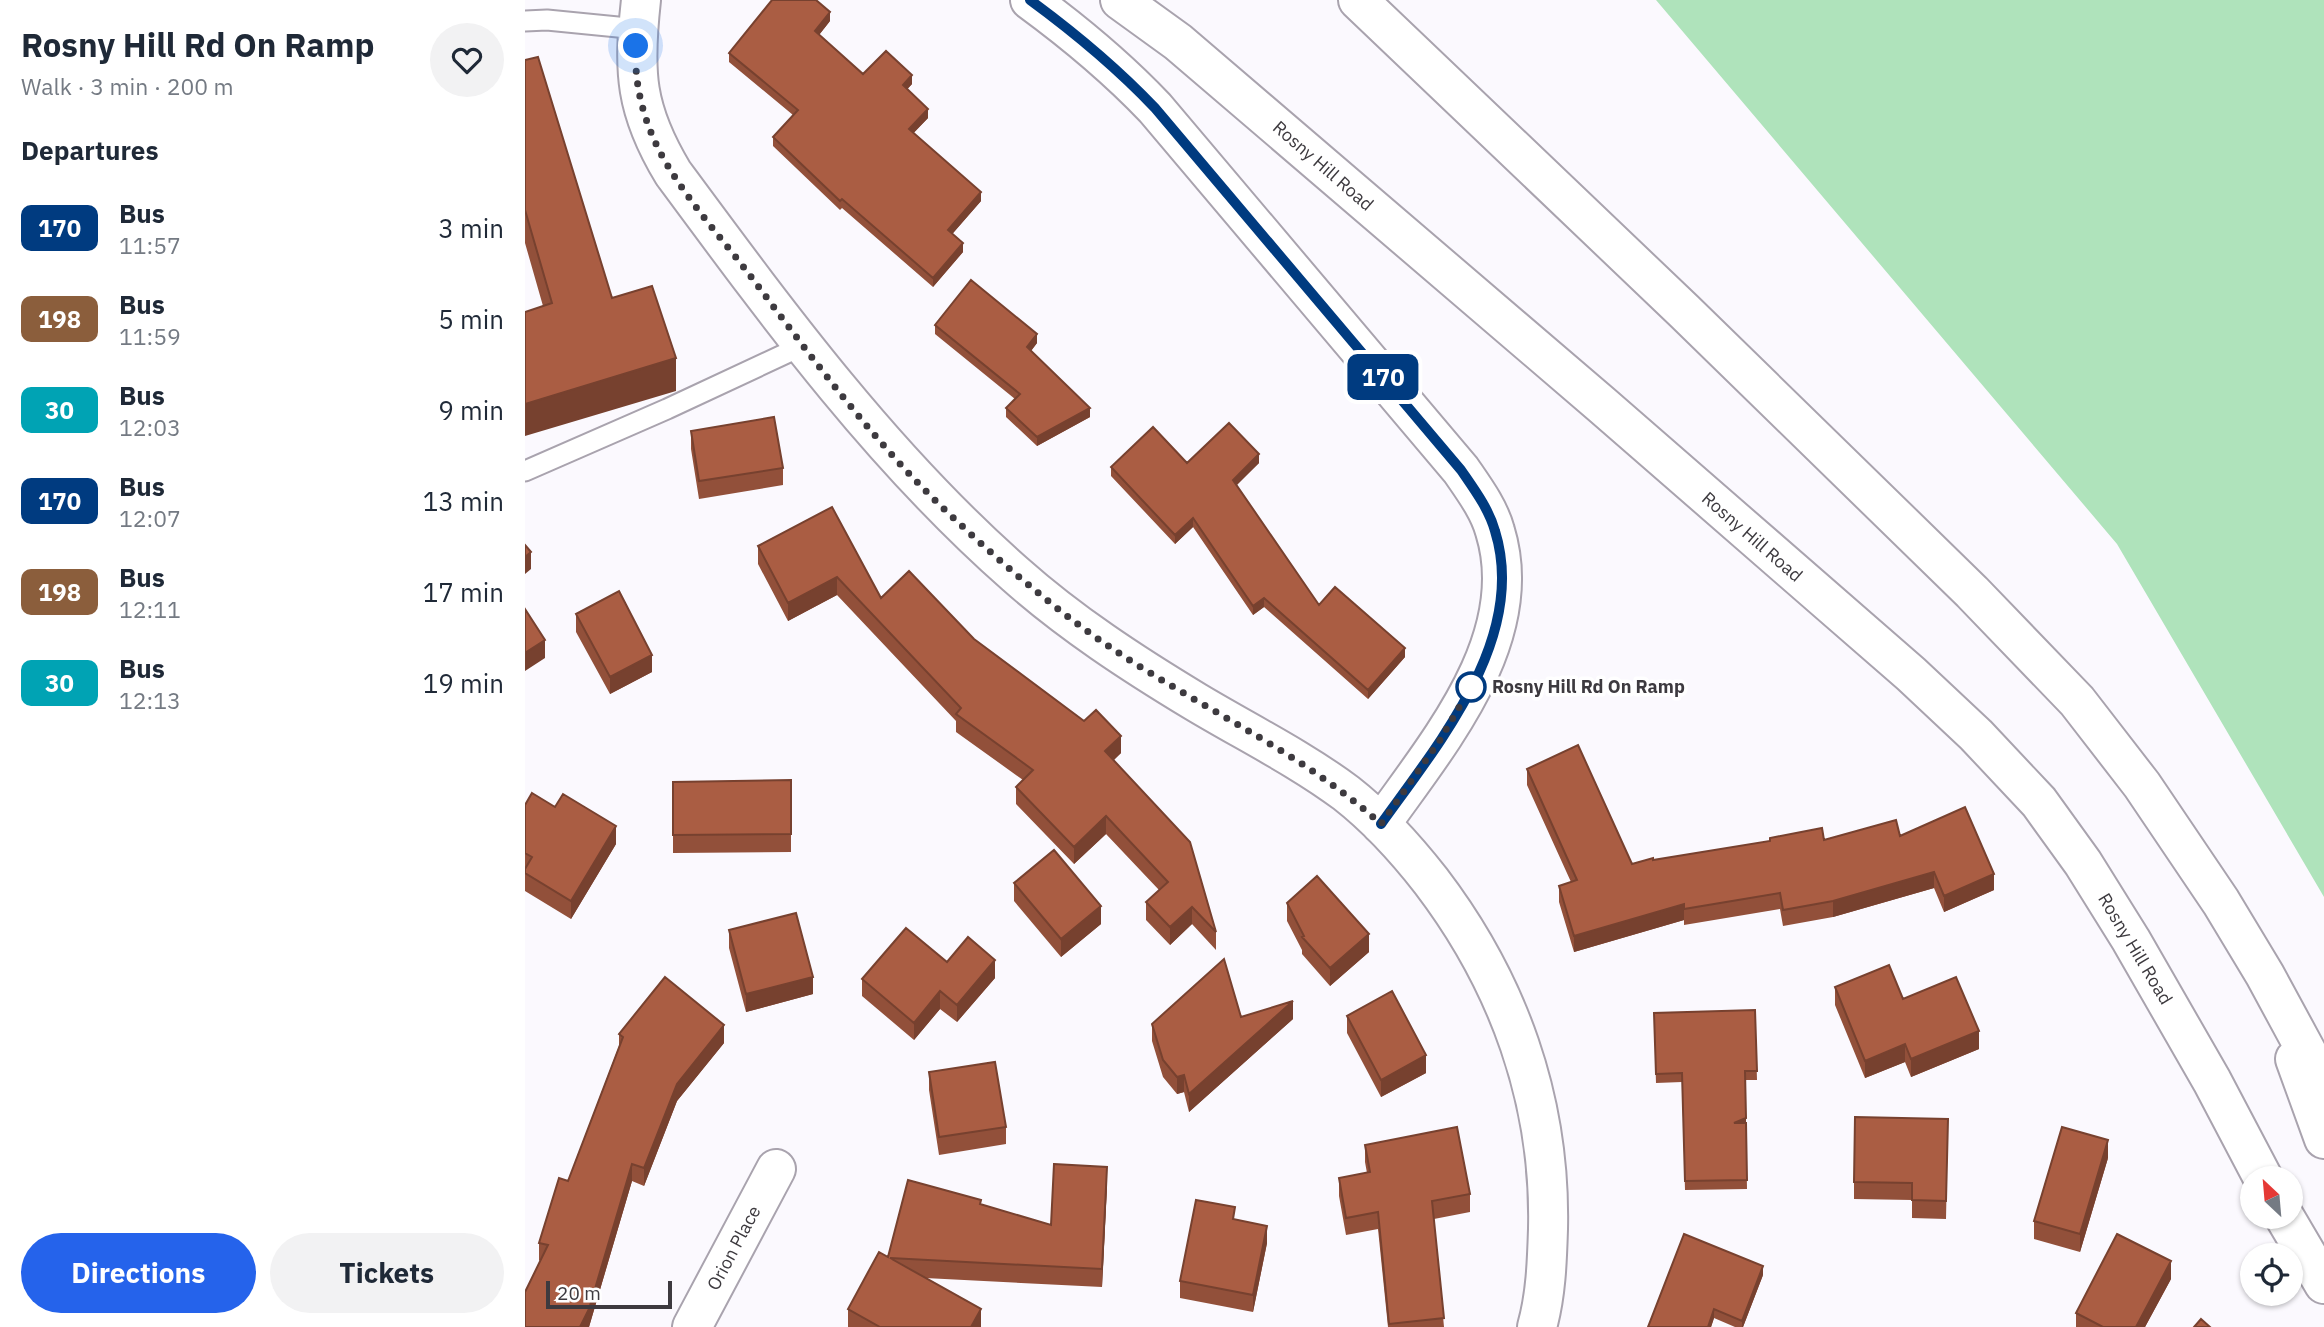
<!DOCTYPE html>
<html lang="en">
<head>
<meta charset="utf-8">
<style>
  :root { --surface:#fff; --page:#f2f2f3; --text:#1f2937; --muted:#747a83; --accent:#2563eb }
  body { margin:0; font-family:"IBM Plex Sans",sans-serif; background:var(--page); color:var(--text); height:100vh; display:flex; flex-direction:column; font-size:26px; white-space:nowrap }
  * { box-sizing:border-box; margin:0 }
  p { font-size:23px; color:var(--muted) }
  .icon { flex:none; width:38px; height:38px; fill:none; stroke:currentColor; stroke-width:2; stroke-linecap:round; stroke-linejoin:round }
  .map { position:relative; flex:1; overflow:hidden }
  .drawer { display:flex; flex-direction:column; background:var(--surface); width:525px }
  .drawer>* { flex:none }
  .badge { padding:0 14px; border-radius:10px; font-size:24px; line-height:46px }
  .needle { width:46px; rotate:334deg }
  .buttons { position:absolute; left:1715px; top:1166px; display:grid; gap:14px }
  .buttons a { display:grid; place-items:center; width:63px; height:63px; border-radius:50%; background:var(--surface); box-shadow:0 2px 5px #0004; font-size:35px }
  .scale { position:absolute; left:21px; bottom:18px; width:126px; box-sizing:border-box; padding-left:7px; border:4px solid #3d3a3f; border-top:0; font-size:19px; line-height:24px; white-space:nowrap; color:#3d3a3f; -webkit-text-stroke:5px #fff; paint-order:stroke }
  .you { position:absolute; width:35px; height:35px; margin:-18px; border:5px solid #fff; border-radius:50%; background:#1a73e8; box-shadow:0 0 0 10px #1a73e833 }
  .map>.badge { position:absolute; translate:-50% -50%; box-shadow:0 0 0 4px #fff }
  h2 { padding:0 21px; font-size:26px; line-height:63px }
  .round { display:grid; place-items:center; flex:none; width:74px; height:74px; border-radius:37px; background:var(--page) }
  .summary { display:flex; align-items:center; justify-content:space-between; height:119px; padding:0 21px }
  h1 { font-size:33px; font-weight:700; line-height:52px }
  .action { display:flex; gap:14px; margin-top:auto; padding:14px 21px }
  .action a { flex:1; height:80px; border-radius:42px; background:var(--accent); color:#fff; font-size:28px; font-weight:700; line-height:80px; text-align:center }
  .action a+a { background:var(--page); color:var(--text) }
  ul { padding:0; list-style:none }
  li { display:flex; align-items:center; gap:21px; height:91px; padding:0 21px }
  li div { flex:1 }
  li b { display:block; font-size:26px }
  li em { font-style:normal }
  li .badge { min-width:77px; font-weight:700; text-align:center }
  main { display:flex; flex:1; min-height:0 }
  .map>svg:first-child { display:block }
  .green { fill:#afe3bb }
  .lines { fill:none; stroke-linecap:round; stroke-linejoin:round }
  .service-casing { stroke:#a9a3ae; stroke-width:23 }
  .minor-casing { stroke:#a9a3ae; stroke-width:42 }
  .secondary-casing { stroke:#a9a3ae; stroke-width:42 }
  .service { stroke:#fff; stroke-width:19 }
  .minor { stroke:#fff; stroke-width:38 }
  .secondary { stroke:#fff; stroke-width:38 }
  .wall { fill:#92503a }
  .shaded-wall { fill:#77412f }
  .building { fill:#aa5d43; stroke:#77412f; stroke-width:2 }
  .line-casing { stroke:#fff; stroke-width:16 }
  .line { stroke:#003b80; stroke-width:10 }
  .walk { stroke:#3d3a3f; stroke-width:7; stroke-dasharray:0 12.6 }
  .stop-dot { fill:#fff; stroke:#003b80; stroke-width:3.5 }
  .labels { text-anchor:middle; stroke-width:7; stroke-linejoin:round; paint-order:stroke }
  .street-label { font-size:18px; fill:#3d3a3f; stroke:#fff }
  .stop-label { font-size:18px; font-weight:bold; fill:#3d3a3f; stroke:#fff; text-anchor:start }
</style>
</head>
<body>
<main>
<section class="drawer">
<div class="summary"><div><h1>Rosny Hill Rd On Ramp</h1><p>Walk · 3 min · 200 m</p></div><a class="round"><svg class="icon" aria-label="heart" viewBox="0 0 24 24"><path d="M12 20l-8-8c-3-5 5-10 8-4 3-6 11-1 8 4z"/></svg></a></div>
<h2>Departures</h2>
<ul>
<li><span class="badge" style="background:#003b80;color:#fff">170</span><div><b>Bus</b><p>11:57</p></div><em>3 min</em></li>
<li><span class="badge" style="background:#8b5e3c;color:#fff">198</span><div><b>Bus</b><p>11:59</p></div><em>5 min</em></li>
<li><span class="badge" style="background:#00a3b4;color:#fff">30</span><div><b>Bus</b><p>12:03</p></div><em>9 min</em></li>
<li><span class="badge" style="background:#003b80;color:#fff">170</span><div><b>Bus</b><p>12:07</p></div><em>13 min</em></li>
<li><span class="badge" style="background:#8b5e3c;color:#fff">198</span><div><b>Bus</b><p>12:11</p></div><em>17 min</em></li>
<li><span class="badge" style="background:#00a3b4;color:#fff">30</span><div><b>Bus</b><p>12:13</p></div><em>19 min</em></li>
</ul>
<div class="action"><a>Directions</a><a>Tickets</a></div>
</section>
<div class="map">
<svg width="1799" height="1327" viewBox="0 0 1799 1327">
  <rect width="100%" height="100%" fill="#fbf9fe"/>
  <path class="green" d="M1131,0H1799V897L1592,544Z"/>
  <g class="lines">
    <defs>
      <path id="service" d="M0,21L22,20L113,29
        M0,471L142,409L279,345"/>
      <path id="minor" d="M116,0C108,72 110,110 148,173C253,315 357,457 490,574C545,623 608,664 671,702C721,732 774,758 821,793C853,818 881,849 906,881C983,982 1026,1100 1023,1229C1022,1261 1021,1295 1012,1327
        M167,1327L251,1169"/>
      <path id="secondary" d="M505,0C550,33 591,67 630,108L936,470C949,489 964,509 970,531C1003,638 914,742 856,824
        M595,0L653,42L1077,405L1386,674L1451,735L1514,802L1558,863L1606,940L1687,1081L1738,1178
        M833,0L1159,311L1447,592L1552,701L1617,785L1696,902L1740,975L1799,1084
        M1770,1059L1799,1139
        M1759,1216L1799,1284"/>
    </defs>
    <use href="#service" class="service-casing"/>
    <use href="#minor" class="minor-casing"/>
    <use href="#secondary" class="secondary-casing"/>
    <use href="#service" class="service"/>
    <use href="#minor" class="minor"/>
    <use href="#secondary" class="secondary"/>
  </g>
  <path class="wall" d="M305,21L294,35L338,74L387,84L382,89L403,118L388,133L456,201L427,234L438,252L408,287L317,208L315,210L248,146V137L268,115L204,62V53Z
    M0,60L87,298L151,391L18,306L0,243Z
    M410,325L512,343L506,351L565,417L512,446L481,417V408L490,399L410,334Z
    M166,431L258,468V485L174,499L166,449Z
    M662,463H734L711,485L794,605L880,657L843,699L739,607L728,615L668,527L650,544L586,476V467Z
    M307,507L356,598L449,639L596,753L588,760L691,932V950L667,924L645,945L621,920V902L634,890L581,834L549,864L491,804V787L498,780L431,732V721L312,595L263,621L233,564V546Z
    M51,614L127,672L85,694L51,632Z
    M1002,769L1107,864L1128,860L1299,840L1375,836L1469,890L1419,912L1409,888L1308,917L1258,926L1255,909L1159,925V920L1049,952L1034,902V886L1046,882L1002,785Z
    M266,780V852L148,853V782Z
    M0,805L91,844L46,919L0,891Z
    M489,883L576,924L536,957L489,901Z
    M762,903L844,952L805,986L777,954V950L762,921Z
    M204,930L288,994L221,1012L204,948Z
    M422,962L470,978L432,1022L415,1009L389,1040L337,996V979Z
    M1310,987L1378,999L1454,1049L1386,1077L1380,1062L1340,1078L1310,1005Z
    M1230,1010L1232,1080H1220L1222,1189L1160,1190L1157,1082L1131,1083L1129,1013Z
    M822,1016L901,1073L856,1097L822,1033Z
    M716,1017L768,1019L664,1112L659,1092L652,1094L638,1077L627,1041V1024Z
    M94,1034L199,1043L152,1101L119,1186L107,1181L64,1327H0L15,1261L14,1260V1243L43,1181L94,1046Z
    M404,1072L481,1127V1144L414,1155L404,1090Z
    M1423,1119L1421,1219L1387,1218V1200L1329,1199V1182Z
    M840,1145L945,1194V1212L909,1219L919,1327H863L853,1229L821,1235L814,1196V1178L842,1173L840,1162Z
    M1583,1158L1555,1252L1509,1239V1221Z
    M582,1185L577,1287L400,1278L456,1327H323V1309L363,1257L456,1205L526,1225Z
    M710,1220L742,1243L728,1312L655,1298V1281Z
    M1238,1275L1218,1327H1210L1189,1318L1186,1327H1123Z
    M1646,1279L1620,1327H1551V1313Z"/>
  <path class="shaded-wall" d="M305,12V21L290,40V31Z
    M387,75V84L378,94V85Z
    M403,109V118L384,138V129Z
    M456,192V201L423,239V230Z
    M438,243V252L408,287V278Z
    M512,334V343L502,356V347Z
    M151,358V391L0,436V404Z
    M565,408V417L512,446V437Z
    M734,454V463L708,489V480Z
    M668,518V527L650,544V535Z
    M6,552V569L0,574V557Z
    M312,577V595L263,621V603Z
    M739,598V607L728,615V606Z
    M20,640V658L0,671V653Z
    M880,648V657L843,699V690Z
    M127,655V672L85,694V677Z
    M596,736V753L580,769V751Z
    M581,816V834L549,864V847Z
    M91,826V844L46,919V901Z
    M1409,872V888L1308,917V901Z
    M1469,874V890L1419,912V896Z
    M1159,904V920L1049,952V936Z
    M576,906V924L536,957V939Z
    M667,907V924L645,945V927Z
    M844,934V952L805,986V968Z
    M470,960V978L432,1022V1005Z
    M288,977V994L221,1012V994Z
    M415,991V1009L389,1040V1023Z
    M768,1001V1019L664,1112V1094Z
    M199,1025V1043L152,1101L119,1186V1168L152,1084Z
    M1454,1031V1049L1386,1077V1059Z
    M1380,1044V1062L1340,1078V1061Z
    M901,1055V1073L856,1097V1080Z
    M659,1075V1092L652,1094V1077Z
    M1221,1118V1127L1209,1123Z
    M1583,1140V1158L1555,1252V1234Z
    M107,1164V1181L64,1327H55Z
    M582,1167V1185L577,1287V1269Z
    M742,1226V1243L728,1312V1295Z
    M1646,1261V1279L1620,1327H1611Z
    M1238,1266V1275L1218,1327H1217V1321Z
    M456,1309V1327H446Z
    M1189,1309V1318L1186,1327H1183Z"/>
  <path class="building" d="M247,0H291L305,12L290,31L338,74L361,51L387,75L378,85L403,109L384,129L456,192L423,230L438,243L408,278L317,199L315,201L248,137L273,110L204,53Z
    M13,57L87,298L127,286L151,358L0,404V312L27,303L0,210V60Z
    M446,280L512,334L502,347L565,408L512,437L481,408L495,394L410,325Z
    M249,417L258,468L174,481L166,431Z
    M704,423L734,454L708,480L794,605L810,587L880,648L843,690L739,598L728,606L668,518L650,535L586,467L628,427L662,463Z
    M307,507L356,598L384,571L449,639L559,721L571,710L596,736L580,751L665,842L691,932L667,907L645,927L621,902L643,882L581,816L549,847L491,787L508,770L431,714L436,708L312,577L263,603L233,546Z
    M0,545L6,552L0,557Z
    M94,591L127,655L85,677L51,614Z
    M0,609L20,640L0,653Z
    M1053,745L1107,864L1128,858V860L1245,841V838L1297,828L1299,840L1371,820L1375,836L1440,807L1469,874L1419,896L1409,872L1308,901L1258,910L1255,893L1159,909V904L1049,936L1034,886L1052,880L1002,769Z
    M266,780V834L148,835V782Z
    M7,793L30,807L38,794L91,826L46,901L0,873V869L7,857L0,853V805Z
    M529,850L576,906L536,939L489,883Z
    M792,876L844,934L805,968L777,937L779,936L762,903Z
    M271,913L288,977L221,994L204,930Z
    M381,928L422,962L443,937L470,960L432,1005L415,991L389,1023L337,979Z
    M699,959L716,1017L768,1001L664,1094L659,1075L652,1077L638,1060L627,1024Z
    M1364,965L1378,999L1431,977L1454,1031L1386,1059L1380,1044L1340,1061L1310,987Z
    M140,977L199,1025L152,1084L119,1168L107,1164L64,1309L55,1327H0V1292L23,1245L14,1243L34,1178L43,1181L98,1037L94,1034Z
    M867,991L901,1055L856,1080L822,1016Z
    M1230,1010L1232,1071H1220L1221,1118L1209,1123H1221L1222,1180L1160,1181L1157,1073L1131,1074L1129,1013Z
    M470,1062L481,1127L414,1137L404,1072Z
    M1330,1117L1423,1119L1421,1201L1387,1200V1183L1329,1182Z
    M932,1127L945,1194L907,1201L919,1318L864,1324L853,1212L821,1218L814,1178L845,1172L840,1145Z
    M1537,1127L1583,1140L1555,1234L1509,1221Z
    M529,1164L582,1167L577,1269L365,1258L456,1309L446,1327H355L323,1309L354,1252L363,1257L383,1180L456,1200L455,1204L526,1225Z
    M671,1200L710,1207L708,1219L742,1226L728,1295L655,1281Z
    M1159,1234L1238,1266L1217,1321L1189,1309L1183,1327H1123Z
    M1592,1234L1646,1261L1611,1327H1578L1551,1313Z
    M1676,1319L1685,1327H1669Z"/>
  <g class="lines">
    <defs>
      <path id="line" d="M505,0C550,33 591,67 630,108L936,470C949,489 964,509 970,531C1003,637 914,743 856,824"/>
    </defs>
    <use href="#line" class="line-casing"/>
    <use href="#line" class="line"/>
    <path class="walk" d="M111,46C109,82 117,115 133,148C155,192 194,235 224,274C285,355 346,439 419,509C461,549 504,587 550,622C648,697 765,742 856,824L915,740L946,687"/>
  </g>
  <circle class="stop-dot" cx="946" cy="687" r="14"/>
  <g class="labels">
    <g class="street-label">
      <text transform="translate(798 166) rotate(41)" y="6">Rosny Hill Road</text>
      <text transform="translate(1227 537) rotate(41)" y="6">Rosny Hill Road</text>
      <text transform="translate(1610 949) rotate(59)" y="6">Rosny Hill Road</text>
      <text transform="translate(209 1248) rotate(-62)" y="6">Orion Place</text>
    </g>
    <g class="stop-label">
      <text x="967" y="693">Rosny Hill Rd On Ramp</text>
    </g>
  </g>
</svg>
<div class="buttons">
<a><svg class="needle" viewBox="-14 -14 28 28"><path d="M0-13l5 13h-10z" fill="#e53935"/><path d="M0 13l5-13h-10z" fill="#747a83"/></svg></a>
<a><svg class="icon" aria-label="locate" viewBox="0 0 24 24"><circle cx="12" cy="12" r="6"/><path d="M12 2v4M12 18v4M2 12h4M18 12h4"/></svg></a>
</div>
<div class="scale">20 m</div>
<div class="you" style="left:111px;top:46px"></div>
<b class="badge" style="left:858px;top:377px;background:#003b80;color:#fff">170</b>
</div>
</main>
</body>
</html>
